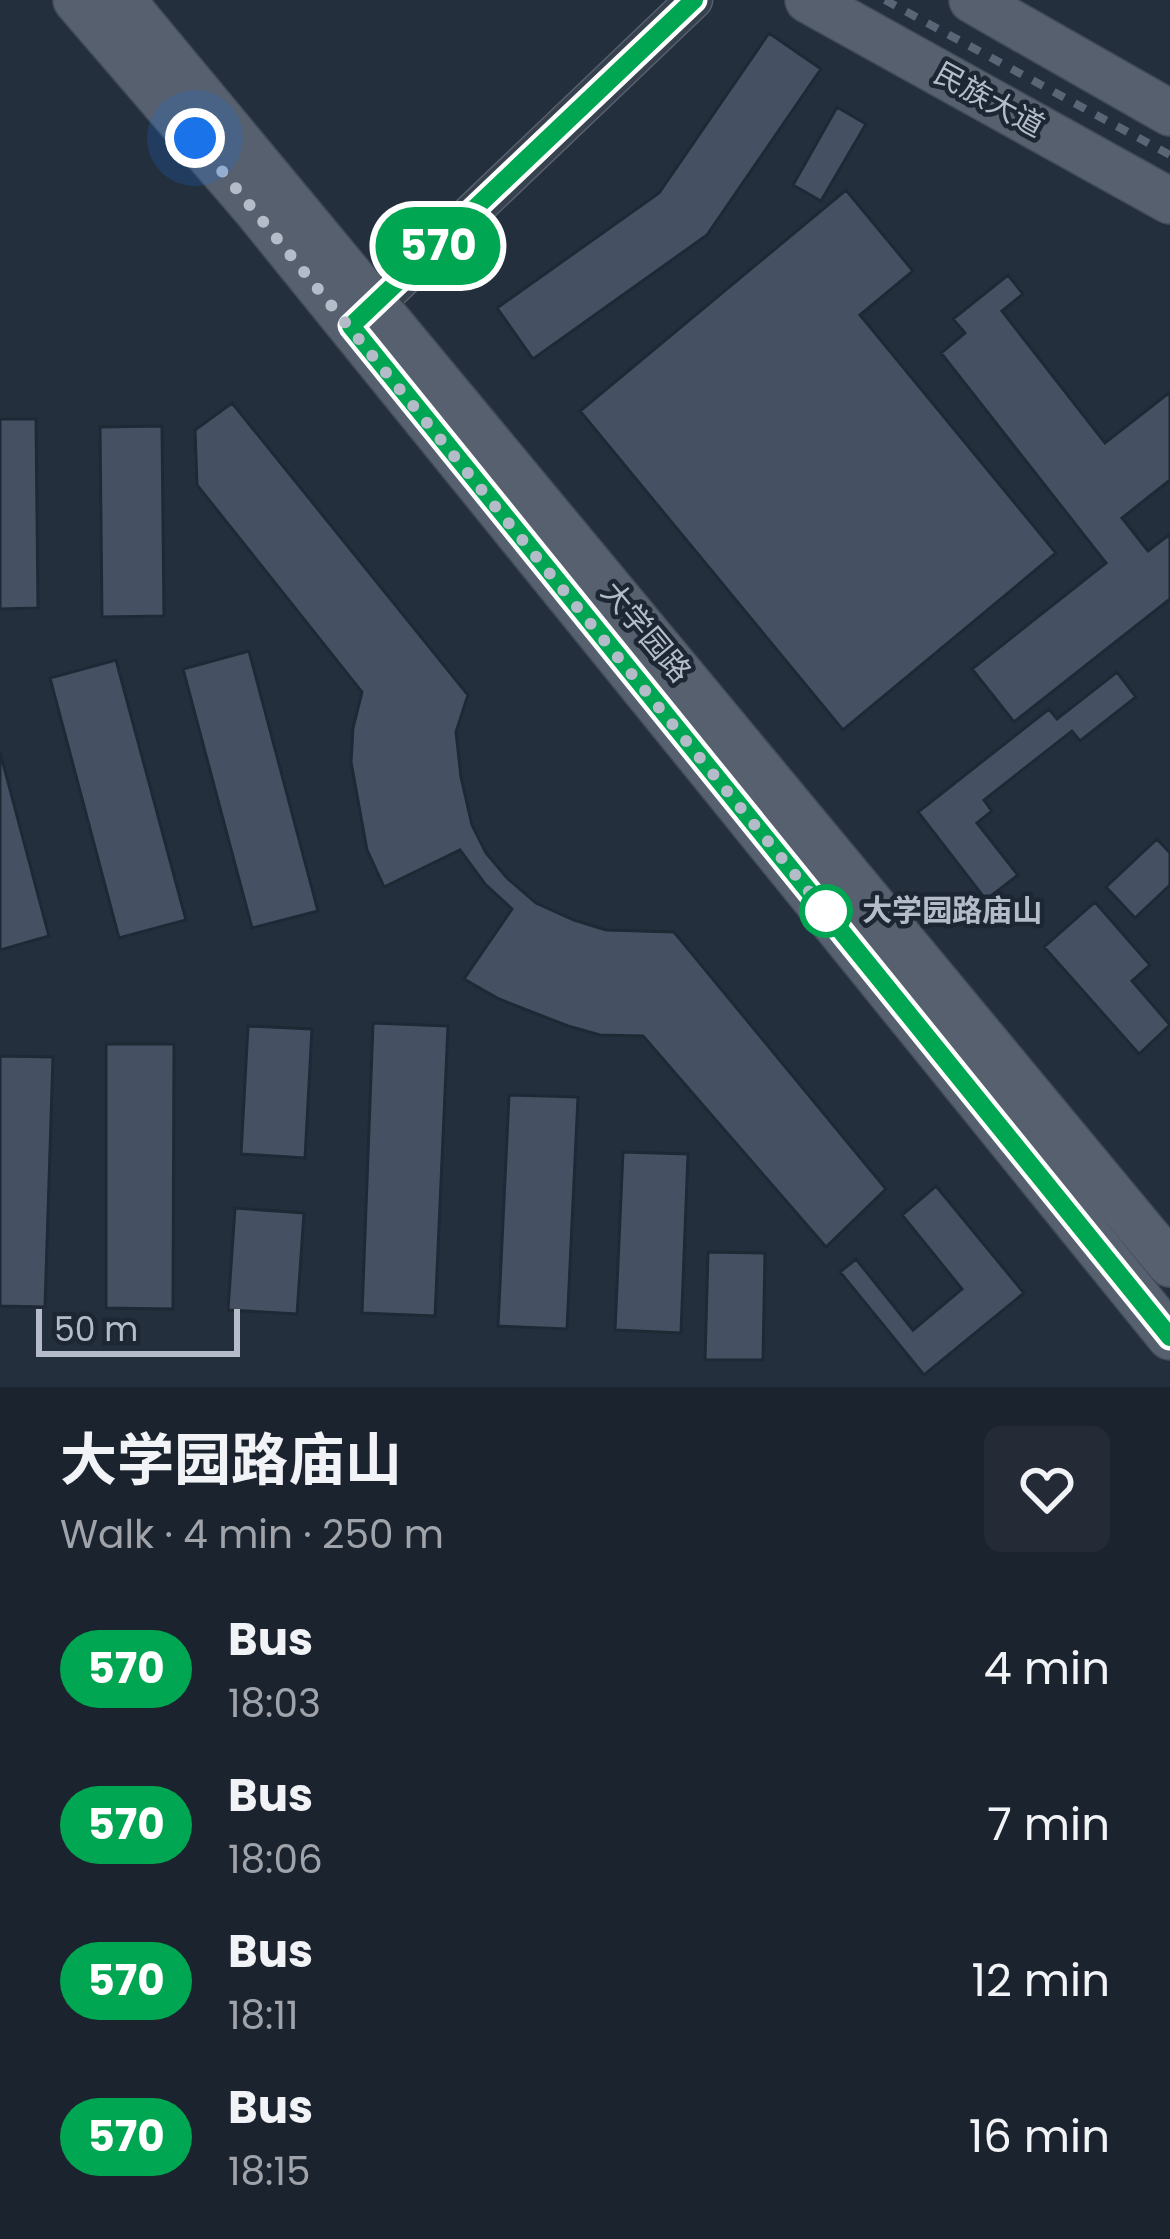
<!DOCTYPE html>
<html lang="en">
<head>
<meta charset="utf-8">
<style>
  :root { --surface:#1b232e; --page:#242b36; --text:#f1f3f6; --muted:#a0a4aa }
  body { margin:0; font-family:Poppins,"Noto Sans SC",sans-serif; background:var(--page); color:var(--text); height:100vh; display:flex; flex-direction:column; font-size:45px; white-space:nowrap }
  * { box-sizing:border-box; margin:0 }
  p { font-size:39px; color:var(--muted) }
  .icon { flex:none; width:66px; height:66px; fill:none; stroke:currentColor; stroke-width:2; stroke-linecap:round; stroke-linejoin:round }
  .map { position:relative; height:1387px; overflow:hidden }
  .details { display:flex; flex-direction:column; background:var(--surface); flex:1 }
  .details>* { flex:none }
  .badge { padding:0 24px; border-radius:39px; font-size:42px; line-height:78px }
  .scale { position:absolute; left:36px; bottom:30px; width:204px; box-sizing:border-box; padding-left:12px; border:6px solid #b4bcc9; border-top:0; font-size:33px; line-height:42px; white-space:nowrap; color:#b4bcc9; -webkit-text-stroke:9px #1d2633; paint-order:stroke }
  .you { position:absolute; width:60px; height:60px; margin:-30px; border:9px solid #fff; border-radius:50%; background:#1a73e8; box-shadow:0 0 0 18px #1a73e833 }
  .map>.badge { position:absolute; translate:-50% -50%; box-shadow:0 0 0 6px #fff }
  .round { display:grid; place-items:center; flex:none; width:126px; height:126px; border-radius:18px; background:var(--page) }
  .overview { display:flex; align-items:center; justify-content:space-between; height:204px; padding:0 60px }
  h1 { font-size:57px; font-weight:700; line-height:90px }
  ul { padding:0; list-style:none }
  li { display:flex; align-items:center; gap:36px; height:156px; padding:0 60px }
  li div { flex:1 }
  li b { display:block; font-size:45px }
  li em { font-style:normal }
  li .badge { min-width:132px; font-weight:700; text-align:center }
  .map>svg:first-child { display:block }
  .building { fill:#455162; stroke:#1f2835; stroke-width:3 }
  .lines { fill:none; stroke-linecap:round; stroke-linejoin:round }
  .tertiary-casing { stroke:#565f6c; stroke-width:39 }
  .primary-casing { stroke:#414a57; stroke-width:48 }
  .tertiary { stroke:#38414e; stroke-width:36 }
  .primary { stroke:#56606e; stroke-width:45 }
  .rail { stroke:#5a6575; stroke-width:8; stroke-dasharray:12 12; stroke-linecap:butt }
  .line-casing { stroke:#fff; stroke-width:27 }
  .line { stroke:#00a651; stroke-width:18 }
  .walk { stroke:#b4bcc9; stroke-width:12; stroke-dasharray:0 21.6 }
  .stop-dot { fill:#fff; stroke:#00a651; stroke-width:6 }
  .labels { text-anchor:middle; stroke-width:9; stroke-linejoin:round; paint-order:stroke }
  .street-label { font-size:30px; fill:#b4bcc9; stroke:#1d2633 }
  .stop-label { font-size:30px; font-weight:bold; fill:#b4bcc9; stroke:#1d2633; text-anchor:start }
</style>
</head>
<body>
<div class="map">
<svg width="1170" height="1387" viewBox="0 0 1170 1387">
  <rect width="100%" height="100%" fill="#242f3e"/>
  <path class="building" d="M769,33L821,69L707,235L533,359L497,308L659,193Z
    M837,107L866,124L821,201L793,185Z
    M846,190L913,271L860,315L1056,553L843,730L580,411Z
    M1008,275L1023,294L1002,311L1105,443L1170,392V480L1122,518L1148,551L1170,534V599L1014,722L972,669L1106,563L941,353L965,333L953,319Z
    M232,403L468,695L456,732L461,777L472,825L486,853L507,878L536,903L574,920L606,930L674,932L886,1189L826,1247L643,1036L600,1035L568,1026L499,999L464,979L512,909L485,884L460,850L384,887L367,850L351,762L353,728L362,692L197,485L195,430Z
    M0,419H36L38,608L0,609Z
    M162,426L164,616L102,617L100,427Z
    M249,651L318,911L252,928L183,669Z
    M116,660L186,920L119,938L50,678Z
    M1117,672L1136,697L1080,741L1072,731L984,800L992,811L977,823L1018,875L986,900L918,812L1049,709L1057,719Z
    M0,752L49,936L0,950Z
    M1157,839L1170,853V885L1135,918L1106,887Z
    M1095,902L1150,965L1132,981L1170,1025L1139,1054L1044,947Z
    M373,1023L448,1026L435,1316L362,1313Z
    M248,1026L312,1029L305,1158L241,1154Z
    M106,1044H174L173,1309L106,1308Z
    M0,1056L53,1057L45,1307L0,1306Z
    M509,1095L578,1097L567,1329L498,1326Z
    M623,1152L688,1154L681,1333L615,1330Z
    M936,1186L1024,1293L924,1375L840,1272L856,1259L913,1330L962,1289L902,1215Z
    M235,1208L304,1213L297,1314L228,1310Z
    M708,1252L765,1253L763,1360H705Z"/>
  <g class="lines">
    <defs>
      <path id="tertiary" d="M358,321L694,0"/>
      <path id="primary" d="M76,0L254,207L1170,1337
        M122,0L1170,1264
        M808,0L1170,201
        M972,0L1170,113"/>
    </defs>
    <use href="#tertiary" class="tertiary-casing"/>
    <use href="#primary" class="primary-casing"/>
    <use href="#tertiary" class="tertiary"/>
    <use href="#primary" class="primary"/>
    <path class="rail" d="M885,0L1170,155"/>
  </g>
  <g class="lines">
    <defs>
      <path id="line" d="M694,0L351,326L1170,1337"/>
    </defs>
    <use href="#line" class="line-casing"/>
    <use href="#line" class="line"/>
    <path class="walk" d="M195,138L832,920L826,911"/>
  </g>
  <circle class="stop-dot" cx="826" cy="911" r="24"/>
  <g class="labels">
    <g class="street-label">
      <text transform="translate(989 100) rotate(29)" y="10">民族大道</text>
      <text transform="translate(646 632) rotate(50)" y="10">大学园路</text>
    </g>
    <g class="stop-label">
      <text x="862" y="921">大学园路庙山</text>
    </g>
  </g>
</svg>
<div class="scale">50 m</div>
<div class="you" style="left:195px;top:138px"></div>
<b class="badge" style="left:438px;top:246px;background:#00a651;color:#fff">570</b>
</div>
<section class="details">
<div class="overview"><div><h1>大学园路庙山</h1><p>Walk · 4 min · 250 m</p></div><a class="round"><svg class="icon" aria-label="heart" viewBox="0 0 24 24"><path d="M12 20l-8-8c-3-5 5-10 8-4 3-6 11-1 8 4z"/></svg></a></div>
<ul>
<li><span class="badge" style="background:#00a651;color:#fff">570</span><div><b>Bus</b><p>18:03</p></div><em>4 min</em></li>
<li><span class="badge" style="background:#00a651;color:#fff">570</span><div><b>Bus</b><p>18:06</p></div><em>7 min</em></li>
<li><span class="badge" style="background:#00a651;color:#fff">570</span><div><b>Bus</b><p>18:11</p></div><em>12 min</em></li>
<li><span class="badge" style="background:#00a651;color:#fff">570</span><div><b>Bus</b><p>18:15</p></div><em>16 min</em></li>
</ul>
</section>
</body>
</html>
